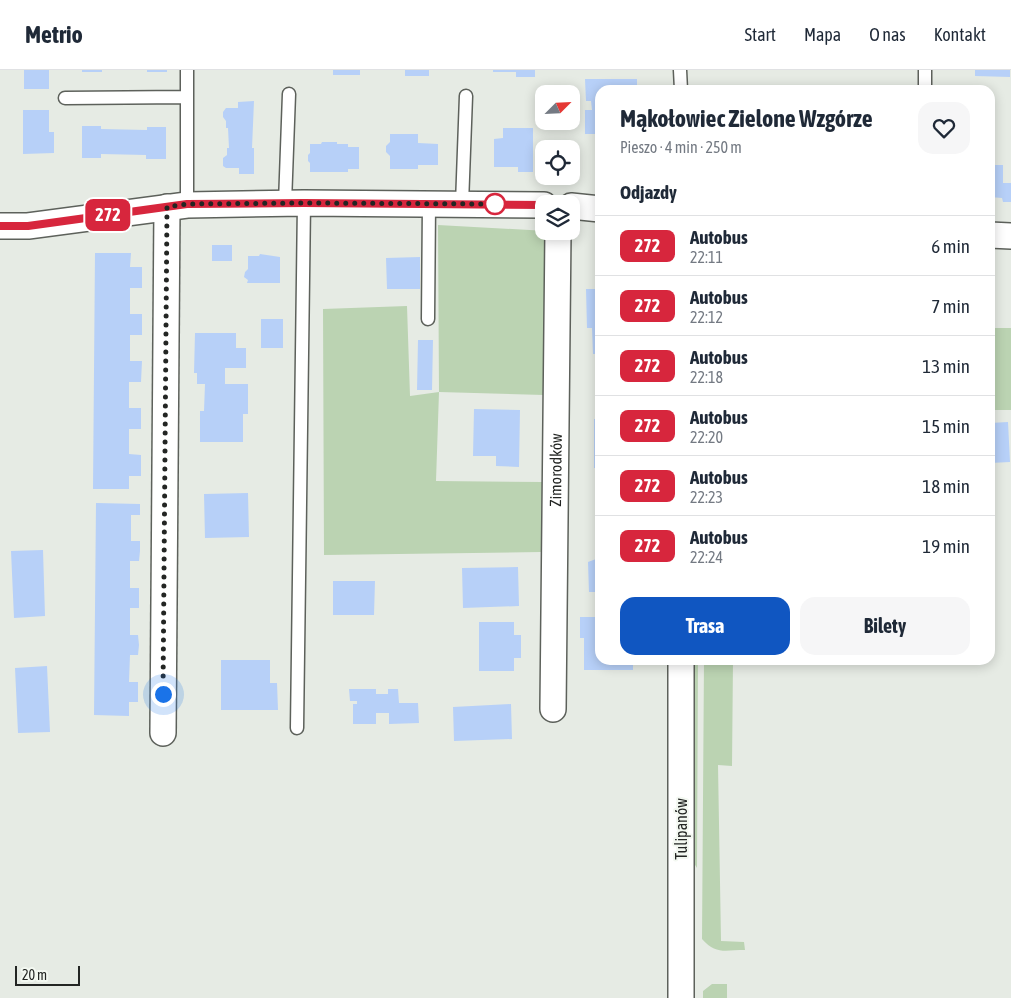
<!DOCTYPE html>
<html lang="pl">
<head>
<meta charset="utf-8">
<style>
  :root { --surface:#fff; --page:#f6f6f7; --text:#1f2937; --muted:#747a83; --line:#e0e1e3; --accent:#1056c1 }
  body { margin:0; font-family:"Asap Condensed",sans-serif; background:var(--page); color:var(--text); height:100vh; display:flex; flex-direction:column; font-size:19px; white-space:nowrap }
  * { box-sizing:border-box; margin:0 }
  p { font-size:16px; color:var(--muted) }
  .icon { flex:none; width:28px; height:28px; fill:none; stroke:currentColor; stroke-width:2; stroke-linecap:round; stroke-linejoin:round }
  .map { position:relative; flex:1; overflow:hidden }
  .side { position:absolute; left:595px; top:15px; width:400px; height:580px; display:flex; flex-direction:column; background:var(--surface); border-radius:15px; box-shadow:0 2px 12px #0003 }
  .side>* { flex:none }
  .badge { padding:0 10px; border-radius:8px; font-size:18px; line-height:32px }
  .needle { width:32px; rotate:66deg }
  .tools { position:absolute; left:535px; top:15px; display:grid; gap:10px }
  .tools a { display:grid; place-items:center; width:45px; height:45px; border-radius:10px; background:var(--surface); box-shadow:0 2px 12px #0003; font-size:25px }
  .scale { position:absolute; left:15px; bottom:12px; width:65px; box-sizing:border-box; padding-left:5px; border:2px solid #232523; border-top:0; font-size:14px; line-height:18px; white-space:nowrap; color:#232523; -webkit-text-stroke:4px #f3f8f1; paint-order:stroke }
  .you { position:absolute; width:25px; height:25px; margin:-12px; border:4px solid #fff; border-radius:50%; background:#1a73e8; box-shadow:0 0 0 8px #1a73e833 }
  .map>.badge { position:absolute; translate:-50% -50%; box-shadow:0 0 0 2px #fff }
  h2 { padding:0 25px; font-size:19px; line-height:45px }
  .round { display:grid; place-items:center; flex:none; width:52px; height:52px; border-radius:15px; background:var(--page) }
  .head { display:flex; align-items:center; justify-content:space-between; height:85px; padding:0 25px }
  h1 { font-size:24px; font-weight:700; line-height:38px }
  .primary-button { display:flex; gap:10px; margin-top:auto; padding:10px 25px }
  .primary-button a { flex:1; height:58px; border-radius:15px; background:var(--accent); color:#fff; font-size:20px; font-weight:700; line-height:58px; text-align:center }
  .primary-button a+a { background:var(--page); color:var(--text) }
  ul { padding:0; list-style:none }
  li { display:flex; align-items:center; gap:15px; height:60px; padding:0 25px; border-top:1px solid var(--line) }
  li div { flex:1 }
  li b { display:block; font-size:19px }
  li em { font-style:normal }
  li .badge { min-width:55px; font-weight:700; text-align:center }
  header { display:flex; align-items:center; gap:30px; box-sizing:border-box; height:70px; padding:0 25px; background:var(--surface); border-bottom:1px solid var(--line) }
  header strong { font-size:24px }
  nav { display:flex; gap:28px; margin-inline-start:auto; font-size:18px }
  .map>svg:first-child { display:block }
  .green { fill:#bbd3b2 }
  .building { fill:#b7d0f8 }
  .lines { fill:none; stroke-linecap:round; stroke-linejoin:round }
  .service-casing { stroke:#5d615b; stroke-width:15 }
  .minor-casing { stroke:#5d615b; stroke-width:28 }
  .service { stroke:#fff; stroke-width:12 }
  .minor { stroke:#fff; stroke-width:25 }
  .line-casing { stroke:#fff; stroke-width:11 }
  .line { stroke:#d7263d; stroke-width:8 }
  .walk { stroke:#232523; stroke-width:5; stroke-dasharray:0 9 }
  .stop-dot { fill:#fff; stroke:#d7263d; stroke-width:2.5 }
  .labels { text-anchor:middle; stroke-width:4; stroke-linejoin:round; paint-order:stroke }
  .street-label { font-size:16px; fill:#232523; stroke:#f3f8f1 }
</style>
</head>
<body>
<header>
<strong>Metrio</strong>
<nav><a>Start</a><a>Mapa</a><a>O nas</a><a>Kontakt</a></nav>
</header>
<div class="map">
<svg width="1011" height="928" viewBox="0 0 1011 928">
  <rect width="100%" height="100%" fill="#e6ebe4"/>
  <path class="green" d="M438,155L547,161L544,325L439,322L436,411L542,412L541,482L324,485L323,239L407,236L410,326L439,322Z
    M990,258H1011V340H990Z
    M693,590H698L697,798L692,790Z
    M704,590H733L732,696L718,695L721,871L744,872L745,880C725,880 716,885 702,869Z
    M712,914H727V928H703V921Z"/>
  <path class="building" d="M24,0H49V19H24Z
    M82,0H102V2H82Z
    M147,0H167V2H147Z
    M333,0H360V5H333Z
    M405,0H429V6H405Z
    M493,0H535V7H516V2H493Z
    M975,0H1010V7L975,6Z
    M585,9H637V20H600V64H585V40H592L591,31H586Z
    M254,31L252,78H254V104H239V98H226L223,96V88L227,85V78H229L228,58H226V51L223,47V42L226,38H238V32Z
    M23,40H49V62H54V83L23,84Z
    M82,56H101V59L147,60V57H166V89H146V85L101,84V88H82Z
    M503,58H533V102H518V97H494V69L503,68Z
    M390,64H418V73L438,74V95H418V99H390V86L386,82V76L390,72Z
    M322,72H337V74H348V77H359V99H348V102H310V93L308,91V85L310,83V74H321Z
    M990,95H1003V113H1011V132H1003L1002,128L990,127Z
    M212,175H232V191H212Z
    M95,183H131L130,197H142V218H130V244H142V265H130V291H142L141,312H129V338H141V359H129V384L141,385V406H129V419H93Z
    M260,184L280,187V213H247L248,210L244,207L245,202L248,199V186H259Z
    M420,187V219H387L386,188Z
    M990,209H995V230H990Z
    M586,219H600V284H593L592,258H587Z
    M261,249H283V278H261Z
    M195,263H236V278H246V298H225V314H248V344H243V372H200V341H204L205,314H197V303H194Z
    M418,270H433L432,320H417Z
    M474,339L520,340L519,397L496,396V386H473Z
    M594,349H600V398H594Z
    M1008,352L1010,392L990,393V353Z
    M248,423L249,467L205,468L204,424Z
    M96,433L140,434V445H131V471H140V481L139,491H130V518H139V538H130V565H138L139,575L138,585H130L129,612H138V632H129V646L94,645Z
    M596,465H600V522H589L588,492L596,489Z
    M43,480L45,546L14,548L11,481Z
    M518,497L519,536L463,538L462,498Z
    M333,511H375L374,545H333Z
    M580,547H600V590H633V600H584V568H580Z
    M479,552H514V565H521V588H514V601H479Z
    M221,590H270V613H277L278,640H221Z
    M47,596L50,662L18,663L15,598Z
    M349,619H376V624H388V619H398L399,633H418L419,653L389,654V643H376V654H353V634H357V631H350Z
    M511,634L512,669L454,671L453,637Z"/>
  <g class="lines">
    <defs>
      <path id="service" d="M187,0V135
        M680,0L681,20
        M925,20V0
        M65,28L187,27
        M285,133L289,24
        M462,134L466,26
        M428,249L429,134
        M297,658L304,133"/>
      <g id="minor">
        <path d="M571,136L600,139"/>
        <path d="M0,156H28L187,135L304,133L544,135"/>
        <path d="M990,165L1011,166"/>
        <path id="s1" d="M553,639L558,161"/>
        <path d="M163,663L167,137"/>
        <path d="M681,928V590"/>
      </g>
    </defs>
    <use href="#service" class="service-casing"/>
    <use href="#minor" class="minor-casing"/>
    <use href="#service" class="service"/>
    <use href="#minor" class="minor"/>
  </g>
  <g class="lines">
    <defs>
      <path id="line" d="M0,156H28L187,134L304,133L544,135"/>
    </defs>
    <use href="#line" class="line-casing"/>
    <use href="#line" class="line"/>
    <path class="walk" d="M163,624L167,137L187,134L304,133L495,134"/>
  </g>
  <circle class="stop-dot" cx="495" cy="134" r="10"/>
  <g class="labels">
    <g class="street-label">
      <text dy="6" stroke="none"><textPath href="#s1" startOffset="239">Zimorodków</textPath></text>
      <text transform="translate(681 759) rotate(-90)" y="6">Tulipanów</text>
    </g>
  </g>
</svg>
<div class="tools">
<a><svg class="needle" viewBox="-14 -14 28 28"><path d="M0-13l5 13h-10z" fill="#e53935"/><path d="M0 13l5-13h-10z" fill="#747a83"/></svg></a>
<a><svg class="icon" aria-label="locate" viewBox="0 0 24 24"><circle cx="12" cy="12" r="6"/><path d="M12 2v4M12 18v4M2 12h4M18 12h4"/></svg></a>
<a><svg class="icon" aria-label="layers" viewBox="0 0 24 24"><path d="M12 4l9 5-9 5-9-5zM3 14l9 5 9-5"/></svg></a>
</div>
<div class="scale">20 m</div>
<div class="you" style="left:163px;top:624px"></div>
<b class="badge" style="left:108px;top:145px;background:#d7263d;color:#fff">272</b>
<section class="side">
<div class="head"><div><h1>Mąkołowiec Zielone Wzgórze</h1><p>Pieszo · 4 min · 250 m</p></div><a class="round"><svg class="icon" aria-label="heart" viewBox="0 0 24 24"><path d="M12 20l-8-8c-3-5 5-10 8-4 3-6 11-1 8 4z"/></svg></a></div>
<h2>Odjazdy</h2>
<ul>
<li><span class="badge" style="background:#d7263d;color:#fff">272</span><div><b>Autobus</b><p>22:11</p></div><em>6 min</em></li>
<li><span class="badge" style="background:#d7263d;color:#fff">272</span><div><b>Autobus</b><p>22:12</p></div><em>7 min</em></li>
<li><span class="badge" style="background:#d7263d;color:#fff">272</span><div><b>Autobus</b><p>22:18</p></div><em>13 min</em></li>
<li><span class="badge" style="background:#d7263d;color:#fff">272</span><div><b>Autobus</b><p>22:20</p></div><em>15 min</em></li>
<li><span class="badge" style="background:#d7263d;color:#fff">272</span><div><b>Autobus</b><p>22:23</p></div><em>18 min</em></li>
<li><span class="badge" style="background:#d7263d;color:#fff">272</span><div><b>Autobus</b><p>22:24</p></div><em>19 min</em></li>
</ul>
<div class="primary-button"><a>Trasa</a><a>Bilety</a></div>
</section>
</div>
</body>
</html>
